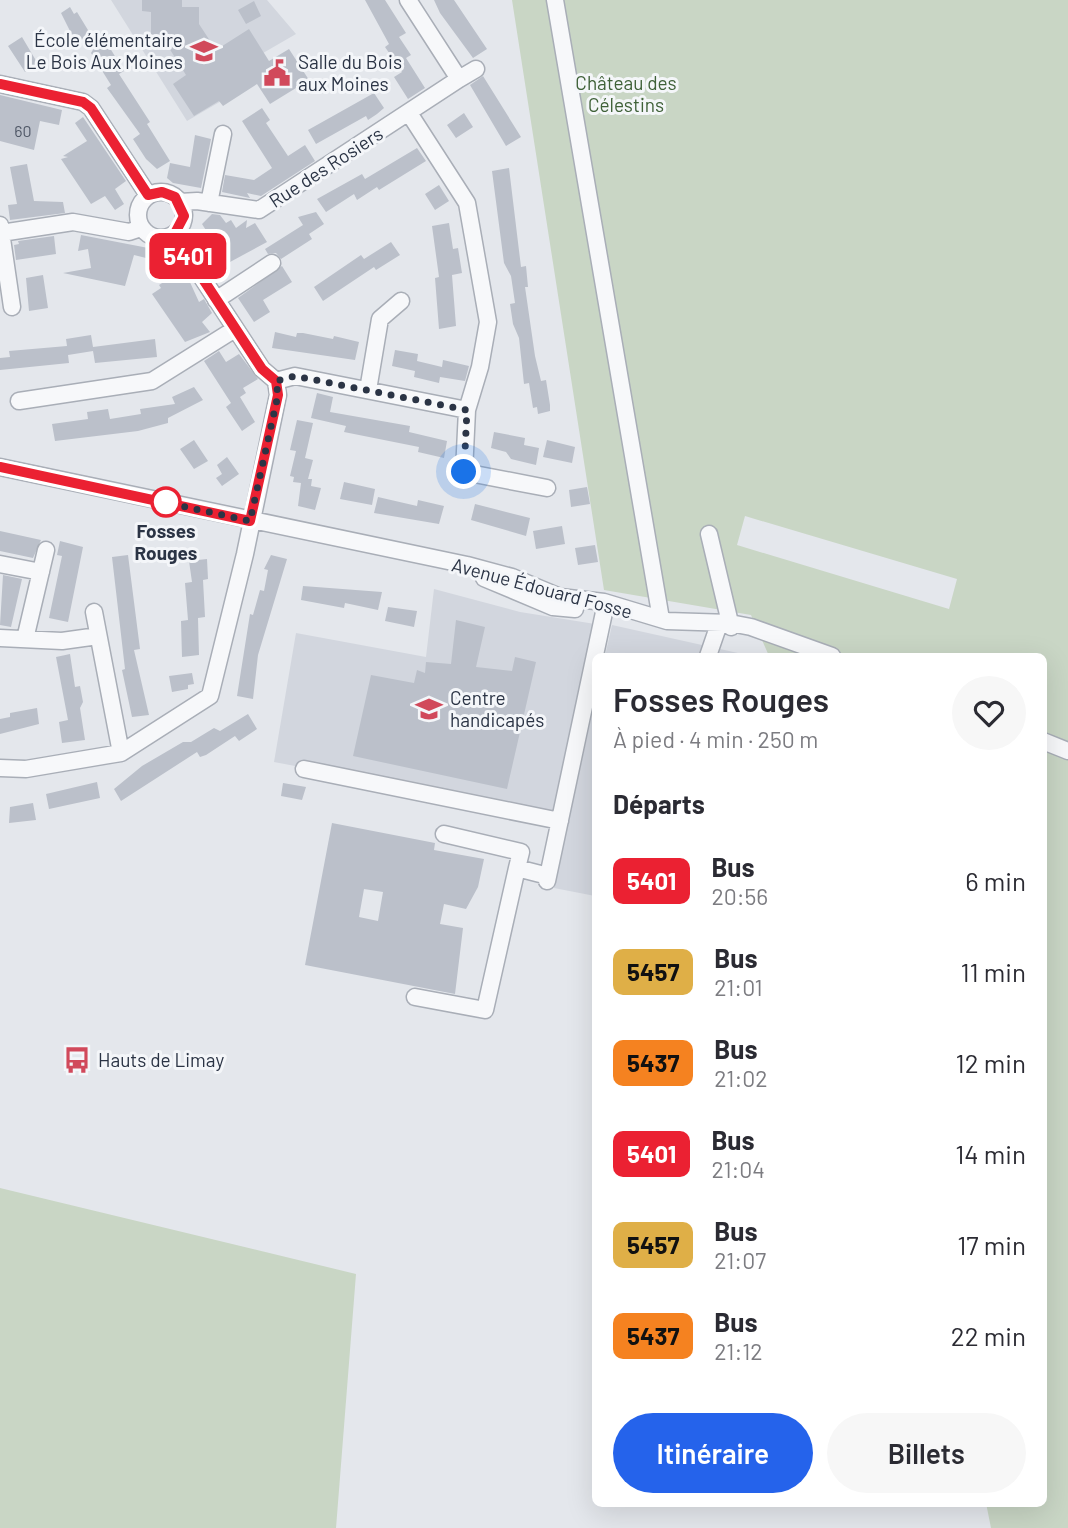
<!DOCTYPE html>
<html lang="fr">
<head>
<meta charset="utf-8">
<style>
  :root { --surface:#fff; --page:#f7f7f7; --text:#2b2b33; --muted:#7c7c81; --accent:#2563eb }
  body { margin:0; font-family:Barlow,sans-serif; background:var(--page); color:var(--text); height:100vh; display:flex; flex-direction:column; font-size:26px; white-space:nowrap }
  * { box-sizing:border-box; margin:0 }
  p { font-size:23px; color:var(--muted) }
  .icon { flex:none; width:38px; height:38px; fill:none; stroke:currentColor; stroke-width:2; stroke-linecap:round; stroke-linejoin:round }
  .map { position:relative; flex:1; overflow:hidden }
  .sheet { position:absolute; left:592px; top:653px; width:455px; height:854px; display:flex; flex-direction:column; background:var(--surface); border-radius:10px; box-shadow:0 7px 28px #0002 }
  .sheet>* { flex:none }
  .badge { padding:0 14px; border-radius:10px; font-size:24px; line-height:46px }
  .you { position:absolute; width:35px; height:35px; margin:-18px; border:5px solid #fff; border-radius:50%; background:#1a73e8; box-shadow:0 0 0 10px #1a73e833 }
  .map>.badge { position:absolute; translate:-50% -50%; box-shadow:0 0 0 4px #fff }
  h2 { padding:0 21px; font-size:26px; line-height:63px }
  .round { display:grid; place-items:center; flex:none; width:74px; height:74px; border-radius:37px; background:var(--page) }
  .summary { display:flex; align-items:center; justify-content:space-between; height:119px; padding:0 21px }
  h1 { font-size:33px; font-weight:600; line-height:52px }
  .button { display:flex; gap:14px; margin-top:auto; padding:14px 21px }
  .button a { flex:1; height:80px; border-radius:42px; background:var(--accent); color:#fff; font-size:28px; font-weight:600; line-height:80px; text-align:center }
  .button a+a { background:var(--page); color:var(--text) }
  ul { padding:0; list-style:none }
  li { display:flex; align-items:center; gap:21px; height:91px; padding:0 21px }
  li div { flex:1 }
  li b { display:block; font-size:26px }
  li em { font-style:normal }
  li .badge { min-width:77px; font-weight:700; text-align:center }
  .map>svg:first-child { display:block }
  .built { fill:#d2d6de }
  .green { fill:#c9d6c5; fill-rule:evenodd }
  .building { fill:#bbc0ca; fill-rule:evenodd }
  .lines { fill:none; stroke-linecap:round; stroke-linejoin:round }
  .minor-casing { stroke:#a9aeb7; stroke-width:19 }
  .minor { stroke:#f7f8fa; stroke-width:16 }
  .line-casing { stroke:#fff; stroke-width:16 }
  .line { stroke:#eb2132; stroke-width:10 }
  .walk { stroke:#2b3445; stroke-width:7; stroke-dasharray:0 12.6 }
  .stop-dot { fill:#fff; stroke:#eb2132; stroke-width:3.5 }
  .labels { text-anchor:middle; stroke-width:6; stroke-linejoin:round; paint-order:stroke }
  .number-label { font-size:16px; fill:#4f5766 }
  .poi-label { font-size:19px; fill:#2b3445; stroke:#f4f6f9; text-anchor:start }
  .park-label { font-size:19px; fill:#3f6138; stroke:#f4f6f9 }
  .street-label { font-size:19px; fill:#2b3445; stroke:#f4f6f9 }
  .stop-label { font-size:19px; font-weight:bold; fill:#2b3445; stroke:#f4f6f9 }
</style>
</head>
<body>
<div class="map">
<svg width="1068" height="1528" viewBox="0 0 1068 1528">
  <rect width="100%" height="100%" fill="#e4e7ec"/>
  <path class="built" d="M111,0H267L296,34L237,68L247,86L187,121Z
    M434,589L520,612L595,624L553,815L274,762L296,633L426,657Z
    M612,625L747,655V656H605Z
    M595,701V896L554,888Z"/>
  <path class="green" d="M512,0H1068V1528H991L986,1503H1043V656H769L751,615L604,590ZM745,516L957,579L949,609L737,545Z
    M0,1188L356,1274L336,1528H0Z"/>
  <path class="building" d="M142,0H182V7H199V24L216,50L249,29L269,61L289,49L309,80L270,104L257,84L223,106L219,101L194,116L173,84L186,75L164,40H151V12L142,11Z
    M365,0H385L406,33L399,37L411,55L406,58L425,88L408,99L394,77L402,72L385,47L389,44Z
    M434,0H454L487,49L473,58L440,13Z
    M254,1L261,16L246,24L238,10Z
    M70,7L74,14L77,12L91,35L76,43L61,13Z
    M102,35L124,71L119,74L150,122L147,124L170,161L157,169L146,159L133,139L140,134L107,88L111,85L91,53Z
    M22,37L38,64L25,72L8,46Z
    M483,76L521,137L506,146L470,85Z
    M374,93L384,108L377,114L368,120L366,116L316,144L308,130Z
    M0,95L62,110L59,125L40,121L34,150L0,141Z
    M262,108L270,120L266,123L288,156L305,145L315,161L261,196L247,193L250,198L222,192L225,175L254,180L272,168L242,121Z
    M464,113L473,127L456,138L447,125Z
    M83,117L126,181L115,189L124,204L115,210L105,196L91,204L61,159L68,157L63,156L87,141L75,123Z
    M195,135L211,139L201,188L173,183L167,178L170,163L190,167Z
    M417,148L426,161L379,190L377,187L357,200L354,194L326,212L317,199L362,174L365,179Z
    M27,164L34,201L63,202L65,213L10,220L8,205L17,204L10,167Z
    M509,168L521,267L526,266L528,287H525L535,356L541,381L546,380L550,405V411L538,414L537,407L533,408L529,383L524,384L519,338L513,324L510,304L515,303L511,276L504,263L492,171Z
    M439,185L449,201L435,210L425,194Z
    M316,212L324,224L309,234L312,239L281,259L276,253L268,254L265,249L303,225L298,217Z
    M212,214L220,215L226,223L231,220L236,228L247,220L246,228L255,223L267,242L219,268L212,256L219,251L202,224Z
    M449,223L453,249L458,248L462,273L452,275L456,326L439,329L435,278L439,277L432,226Z
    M81,235L169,252L166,263L134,255L125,286L63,273L91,268L88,249L78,251Z
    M54,236L56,254L16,260L14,245L19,244L18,241Z
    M391,242L400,255L376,270L374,267L323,301L314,287L361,255L364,259Z
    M282,266L292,282L263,300L270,312L254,322L238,298Z
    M184,269L199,302L204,299L212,313L202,322L210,332L185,342L152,294L161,288L159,285Z
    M43,275L48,308L29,311L26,278Z
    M275,332L296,337L297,333H303L333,339L334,336L359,342L355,360L272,348Z
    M91,335L93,347L155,339L157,357L95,363L93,351L68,355L69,363L0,370V358L10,357L9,351L67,346L66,339Z
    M395,350L418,354L417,361L442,367L443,360L469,366L465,381L440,377L439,383L414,377L415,371L392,366Z
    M219,351L226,362L239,354L258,379L243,388L246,393L240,397L255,422L242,431L226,407L231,403L204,361Z
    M194,387L203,400L168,418V423L138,431L55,441L52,424L88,419L87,412L108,409L110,419L141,414L140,409L175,404L172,397Z
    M317,393L333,397L330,412L410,426L409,432L447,441L444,458L418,452L419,447L344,432L346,426L311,418Z
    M297,420L313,423L305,458L313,460L308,479H312L311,486L321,488L315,510L298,506L301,483L293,482L294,477L290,476L296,451L290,450Z
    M494,432L525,438L524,445L539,448L536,465L511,459L506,452L491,448Z
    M194,440L208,461L194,469L180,449Z
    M547,440L575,447L572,463L543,457Z
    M227,457L239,474L222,486L216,478L222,474L217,465Z
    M344,482L375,489L372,505L340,499Z
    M587,487L590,504L571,507L569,490Z
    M378,497L417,506L418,500L444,506L439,524L374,513Z
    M475,504L530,518L526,536L471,520Z
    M562,526L565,544L536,549L533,531Z
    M0,531L41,540L33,558L0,551Z
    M60,541L83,547L68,622L49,618L62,556L57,555Z
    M595,545L598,562L578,565L575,548Z
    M128,555L140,649L134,650L149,715L132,717L122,670L125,669L112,557Z
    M271,555L287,559L258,655L253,699L237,696L250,614L253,615L260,590L264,591L268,570L264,569Z
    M207,559L208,579L203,580L205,617L198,618L199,655L182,657L181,621L188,620L185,583L192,582L189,561Z
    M3,575L22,579L11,627L0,625Z
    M303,586L382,592L378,610L345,603L344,608L301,600Z
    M388,607L417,611L414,627L385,621Z
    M456,620L485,627L476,667L512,671L515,657L536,662L507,789L353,756L371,675L414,683L417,670L425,673L426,662L451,664Z
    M70,654L75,687L80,686L83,702L80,708L85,740L62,743L59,722L68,720L56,657Z
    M192,673L194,684L188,685V689L172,692L169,676Z
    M37,708L39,724L0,734V719L10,717V713Z
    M248,714L257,729L239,741L235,736L206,755L200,757L197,752L121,801L114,789L142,766L183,742H191L214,728L220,731Z
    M97,782L100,798L49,809L46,794Z
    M283,783L306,787L302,800L281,796Z
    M33,803L36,820L9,823L10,807Z
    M332,823L435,843L434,850L484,859L478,887L466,909L444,904L440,924L463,928L455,994L305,965ZM364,889L383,892L378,921L359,917Z"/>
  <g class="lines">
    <defs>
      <path id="minor" d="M555,0L661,619
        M459,79L476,69
        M0,84L83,102L91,108L148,195
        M409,113L467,203L488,322L480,367L467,410L464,472L547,488
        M138 215a23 23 0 1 1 46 0a23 23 0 1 1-46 0Z
        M180,202L197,201L259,210L459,79L408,0
        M209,203L223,134
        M0,225L12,307
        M1,233L73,222L129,232L141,228
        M216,300L272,263
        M276,381L295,376L467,410
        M368,390L380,319L401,301
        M19,401L152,381L235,329
        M0,467L467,565L512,577L560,597L604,602L667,621L730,623L751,627L832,656
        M709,534L731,627
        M0,564L41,572
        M484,578L553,607L575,609
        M94,612L121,753
        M0,638L62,641L98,636
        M25,639L46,550
        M708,656L718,627
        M1043,741L1068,751
        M0,768L26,769L121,753L210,696L245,554L278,395L276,381L262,369L174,235
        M304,769L560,821
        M444,834L521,852L517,868
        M547,881L606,603
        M415,997L485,1010L517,868L548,876"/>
    </defs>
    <use href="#minor" class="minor-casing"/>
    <use href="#minor" class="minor"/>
  </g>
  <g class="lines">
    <defs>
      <path id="line" d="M0,84L83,102L91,108L148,195L162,192L175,197L184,216L174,235L262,369L276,381L278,395L250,521L0,467"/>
    </defs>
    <use href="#line" class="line-casing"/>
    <use href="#line" class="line"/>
    <path class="walk" d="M166,502H163L250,521L278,395L276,381L295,376L467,410L464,472"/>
  </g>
  <defs>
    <symbol id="school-bare" viewBox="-9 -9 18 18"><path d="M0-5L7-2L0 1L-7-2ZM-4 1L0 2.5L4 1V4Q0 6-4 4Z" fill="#d1495b" stroke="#f4f6f9" stroke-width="2.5" paint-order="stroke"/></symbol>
    <symbol id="civic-bare" viewBox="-9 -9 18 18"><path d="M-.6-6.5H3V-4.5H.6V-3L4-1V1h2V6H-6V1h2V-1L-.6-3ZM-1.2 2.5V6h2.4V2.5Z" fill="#d1495b" stroke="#f4f6f9" stroke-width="2.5" paint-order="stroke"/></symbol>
    <symbol id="bus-bare" viewBox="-9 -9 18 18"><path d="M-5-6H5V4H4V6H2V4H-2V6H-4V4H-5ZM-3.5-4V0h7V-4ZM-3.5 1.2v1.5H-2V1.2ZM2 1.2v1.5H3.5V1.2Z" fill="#d1495b" stroke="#f4f6f9" stroke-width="2.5" paint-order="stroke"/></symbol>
  </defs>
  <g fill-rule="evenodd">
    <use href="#school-bare" x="185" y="32" width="38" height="38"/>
    <use href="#civic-bare" x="258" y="54" width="38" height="38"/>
    <use href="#school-bare" x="410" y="690" width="38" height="38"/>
    <use href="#bus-bare" x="58" y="1041" width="38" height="38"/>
  </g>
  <circle class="stop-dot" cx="166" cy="502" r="14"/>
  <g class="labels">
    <g class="number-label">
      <text x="23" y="137">60</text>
    </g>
    <g class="poi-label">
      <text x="183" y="47" text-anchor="end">École élémentaire<tspan x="183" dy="22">Le Bois Aux Moines</tspan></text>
      <text x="298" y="69">Salle du Bois<tspan x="298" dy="22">aux Moines</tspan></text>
      <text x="450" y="705">Centre<tspan x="450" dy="22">handicapés</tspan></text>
      <text x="98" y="1067">Hauts de Limay</text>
    </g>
    <g class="park-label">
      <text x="626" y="90">Château des<tspan x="626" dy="22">Célestins</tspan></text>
    </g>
    <g class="street-label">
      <text transform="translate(326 167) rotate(-33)" y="7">Rue des Rosiers</text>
      <text transform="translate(542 588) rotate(15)" y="7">Avenue Édouard Fosse</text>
    </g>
    <g class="stop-label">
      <text x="166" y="538">Fosses<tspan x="166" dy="22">Rouges</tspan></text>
    </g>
  </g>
</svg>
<div class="you" style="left:464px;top:472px"></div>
<b class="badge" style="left:188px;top:256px;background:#eb2132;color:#fff">5401</b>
<section class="sheet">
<div class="summary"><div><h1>Fosses Rouges</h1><p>À pied · 4 min · 250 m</p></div><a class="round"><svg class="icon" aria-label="heart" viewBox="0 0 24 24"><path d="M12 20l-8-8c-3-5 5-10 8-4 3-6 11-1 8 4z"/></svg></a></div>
<h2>Départs</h2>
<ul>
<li><span class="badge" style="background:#eb2132;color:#fff">5401</span><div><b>Bus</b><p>20:56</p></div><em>6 min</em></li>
<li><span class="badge" style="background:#dfaf47;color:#111">5457</span><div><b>Bus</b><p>21:01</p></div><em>11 min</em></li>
<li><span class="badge" style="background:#f58220;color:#111">5437</span><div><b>Bus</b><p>21:02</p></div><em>12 min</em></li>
<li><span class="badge" style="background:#eb2132;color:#fff">5401</span><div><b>Bus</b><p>21:04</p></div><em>14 min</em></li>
<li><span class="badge" style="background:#dfaf47;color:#111">5457</span><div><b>Bus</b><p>21:07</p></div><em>17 min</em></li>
<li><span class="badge" style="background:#f58220;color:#111">5437</span><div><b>Bus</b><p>21:12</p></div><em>22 min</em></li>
</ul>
<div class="button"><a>Itinéraire</a><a>Billets</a></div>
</section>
</div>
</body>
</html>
